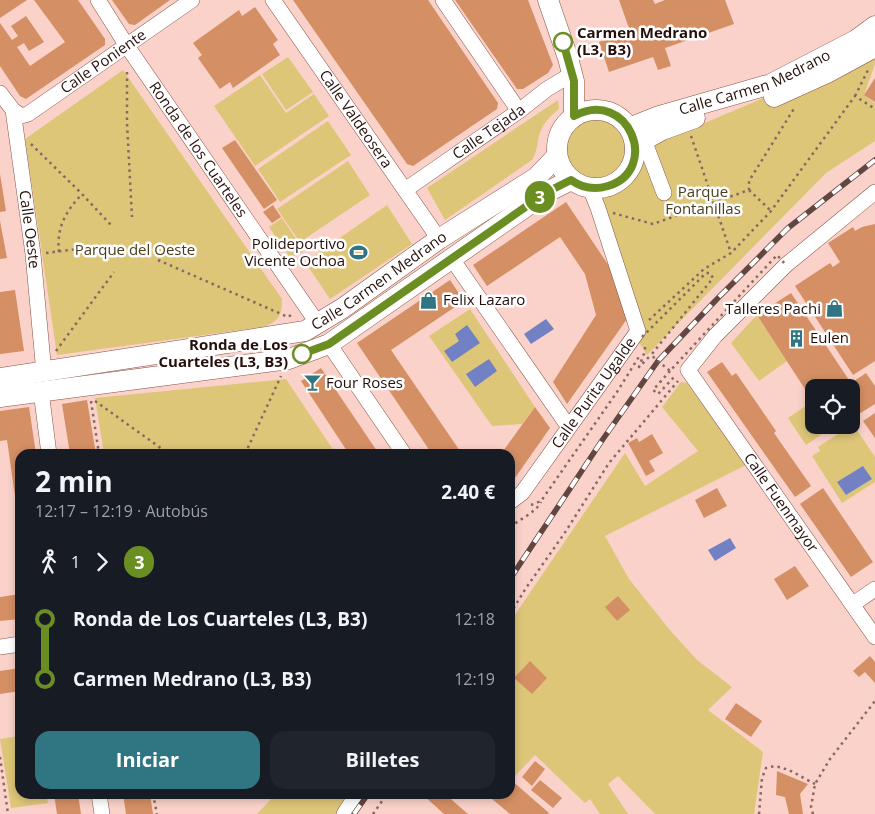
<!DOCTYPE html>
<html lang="es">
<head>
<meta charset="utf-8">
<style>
  :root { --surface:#171b24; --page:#20242c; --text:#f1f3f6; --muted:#9ea1a6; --accent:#2f7582 }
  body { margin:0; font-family:"Open Sans",sans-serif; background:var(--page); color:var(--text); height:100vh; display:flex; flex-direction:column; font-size:19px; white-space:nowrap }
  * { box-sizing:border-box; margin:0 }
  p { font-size:16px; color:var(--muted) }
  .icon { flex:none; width:28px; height:28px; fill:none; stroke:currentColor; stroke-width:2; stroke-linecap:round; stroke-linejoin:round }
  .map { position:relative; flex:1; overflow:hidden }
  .drawer { position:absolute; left:15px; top:449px; width:500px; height:350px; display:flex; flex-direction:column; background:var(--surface); border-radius:15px; box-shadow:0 2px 8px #0003 }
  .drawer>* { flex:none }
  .badge { padding:0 10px; border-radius:16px; font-size:18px; line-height:32px }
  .fabs { position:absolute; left:805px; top:379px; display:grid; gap:10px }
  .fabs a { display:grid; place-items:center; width:55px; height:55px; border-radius:10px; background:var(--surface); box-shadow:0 2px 8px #0003; font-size:25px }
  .map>.badge { position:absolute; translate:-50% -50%; box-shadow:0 0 0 2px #fff }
  .legs { display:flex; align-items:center; gap:8px; height:55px; padding:0 20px; font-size:16px }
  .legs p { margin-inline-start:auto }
  .summary { display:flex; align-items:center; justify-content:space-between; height:85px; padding:0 20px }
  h1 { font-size:28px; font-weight:700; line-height:38px }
  .action { display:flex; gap:10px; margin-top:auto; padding:10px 20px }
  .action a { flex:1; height:58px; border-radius:15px; background:var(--accent); color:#fff; font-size:20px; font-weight:700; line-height:58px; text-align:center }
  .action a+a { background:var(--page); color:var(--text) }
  ul { padding:0 20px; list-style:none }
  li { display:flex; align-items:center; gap:18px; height:60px; font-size:19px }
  li i { display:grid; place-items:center; width:8px; height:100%; margin:0 6px; background:currentColor }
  li i::after { content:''; width:12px; height:12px; margin:-6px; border:4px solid; border-radius:50%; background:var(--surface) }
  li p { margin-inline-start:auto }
  li:first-child i { background:linear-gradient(#0000 50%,currentColor 0) }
  li:last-child i { background:linear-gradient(currentColor 50%,#0000 0) }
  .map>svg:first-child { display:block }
  .green { fill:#dec678 }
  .water { fill:#7281c4 }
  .building { fill:#d48f64 }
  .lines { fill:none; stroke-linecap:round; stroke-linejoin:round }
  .minor-casing { stroke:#895145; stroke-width:16 }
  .major-casing { stroke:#895145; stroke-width:21 }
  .path { stroke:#876862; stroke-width:2.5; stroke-dasharray:2.5 4; stroke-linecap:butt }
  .minor { stroke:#fff; stroke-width:15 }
  .major { stroke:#fff; stroke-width:20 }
  .rail-casing { stroke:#624641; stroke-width:5.5 }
  .rail { stroke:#fefefe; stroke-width:4; stroke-dasharray:11; stroke-linecap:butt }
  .path-bridge { stroke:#876862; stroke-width:2.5; stroke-dasharray:2.5 4; stroke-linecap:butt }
  .line-1-casing { stroke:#fff; stroke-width:11 }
  .line-1 { stroke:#6b8e23; stroke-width:8 }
  .stop-1-dot { fill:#fff; stroke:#6b8e23; stroke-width:2.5 }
  .labels { text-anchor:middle; stroke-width:5; stroke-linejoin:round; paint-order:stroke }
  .stop-label { font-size:15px; font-weight:bold; fill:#260f0b; stroke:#fefefe; text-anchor:start }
  .street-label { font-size:15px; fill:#260f0b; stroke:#fefefe }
  .park-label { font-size:15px; fill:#493f1c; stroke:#fefefe }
  .poi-label { font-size:15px; fill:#260f0b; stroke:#fefefe; text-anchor:start }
</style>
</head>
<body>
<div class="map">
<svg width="875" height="814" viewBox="0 0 875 814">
  <rect width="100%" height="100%" fill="#fad2c9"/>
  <path class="green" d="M875,47V64L864,95L875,103V141L826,173L647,355L637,339L599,200L616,192L640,171L646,148L773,94Z
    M288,57L313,92L286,110L262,74Z
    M123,70L282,299C282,316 279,321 263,327L57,355L25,139Z
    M260,75L286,113L314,94L329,116L255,166L214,106Z
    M558,100L559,109C550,116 542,124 539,136C537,145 537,152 532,160L445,220L427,188Z
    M567 149a30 30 0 1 1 60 0a30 30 0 1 1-60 0Z
    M328,121L351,155L280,202L258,169Z
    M348,161L370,195L300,242L277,209Z
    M387,205L412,244L330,299L305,262Z
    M282,218L304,251L291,259L269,227Z
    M470,309L535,407L522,424L492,426L429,336Z
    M757,315L787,361L759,381L731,343Z
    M286,379L336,454H104L95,398Z
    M681,382L687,383L746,465L605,536L629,579L669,629L697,660L732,687L708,710L763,752L754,814H655L618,776L608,784L628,814H600L590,799L585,803L535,755L515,776L510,772V622L625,453L645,486L698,451L662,407Z
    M813,401L814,425H829L831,428L806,445L788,418Z
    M853,424L875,457V482L842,503L812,456L820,451L818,447Z
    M20,736V794H46L48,803L11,808L0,739Z
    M276,794H350L337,814H257Z"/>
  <path class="water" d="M546,319L554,329L531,344L524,334Z
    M467,325L480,343L452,362L444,351L459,341L455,334Z
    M489,359L497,371L475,387L466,374Z
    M863,466L872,479L846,495L837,482Z
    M730,538L736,548L715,561L708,550Z"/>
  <path class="building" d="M0,0H27L0,18Z
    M34,0H78L105,39V45L26,99L20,96L0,66V23L12,40L18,36L11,26L26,16L44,42L29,51L24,43L17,47L30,66L65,42Z
    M112,0H170L135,25L129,24Z
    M293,0H428L498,103L497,109L413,166L407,164Z
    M455,0H528L553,65L548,73L523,89H517Z
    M619,0H653L655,4L665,0H725L734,24L665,48L671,66L658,70L653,57L609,72L599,42L630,31Z
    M255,7L278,40L273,44L280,55L233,88L230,82L220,89L198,58L202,55L193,43L239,10L242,16Z
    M875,78V102L864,95Z
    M235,140L277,200L264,209L222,148Z
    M0,174L6,211L0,212Z
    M566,202L609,266L627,319L567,404L553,382L596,315L585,274L560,237L487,286L473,265Z
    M273,205L281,217L272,223L263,212Z
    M0,221L7,258L0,259Z
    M875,224V361L853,375L795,286L830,263L833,267L840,262L828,243L853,227L855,231L862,227Z
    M450,280L464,301L391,350L462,454H432L357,343Z
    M15,290L24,351L0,354V292Z
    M791,293L851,383L866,373L875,386V404L851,419V388H814V403L757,315Z
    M722,362L732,376L736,373L776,431L774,433L811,486L795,497L707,372Z
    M321,368L379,454H349L301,381Z
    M87,400L96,454H70L62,404Z
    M29,407L36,454H20L19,524L7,440L0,441V411Z
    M535,407L550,428L510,485V454H501Z
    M875,413V438L863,421Z
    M828,425H843L833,431Z
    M652,434L663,453L649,461L655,471L646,476L628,443L637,438L639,442Z
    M717,488L727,506L704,518L695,500Z
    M823,488L873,562L851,577L800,504Z
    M795,566L809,586L787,600L774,579Z
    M20,594V619L0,621V597Z
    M618,596L630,610L617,621L605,607Z
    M870,656L875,662V683L865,672L859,677L853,671Z
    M530,661L547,678L532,694L514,678Z
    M20,668V691L0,694V671Z
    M736,703L762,721L751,737L725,719Z
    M535,761L545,769L532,786L522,777Z
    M777,771L808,784L800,794L803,814H789L785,797L776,795Z
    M510,779L549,813L548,814H510L486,794H510Z
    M540,780L562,798L553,808L531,790Z
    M54,794H78L81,814H57Z
    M123,794H150L153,814H126Z
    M422,794H445L468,814H444Z"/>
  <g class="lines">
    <defs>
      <g id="minor">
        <path id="s1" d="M98,0L127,46L318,324"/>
        <path id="s2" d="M273,0L439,239"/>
        <path d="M443,0L519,111"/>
        <path id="s3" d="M0,93L13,110L33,254L44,373"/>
        <path id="s4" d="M13,110L21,116L28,114L192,0"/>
        <path d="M644,140L664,193"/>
        <path id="s5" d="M405,190L519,111L547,89L572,74"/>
        <path id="s6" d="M875,192L786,265L715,336L688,370L875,637"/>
        <path d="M452,259L568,426"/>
        <path d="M329,344L404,454"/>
        <path d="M41,391L49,454"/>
        <path id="s7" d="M510,502L522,493L530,482L638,331L598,208L590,188"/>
        <path d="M853,604L875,589"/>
        <path d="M0,647L20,644"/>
        <path d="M99,794L102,814"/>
        <path d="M344,814L357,794"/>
      </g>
      <g id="major">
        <path d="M548,0L568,58L574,81V116"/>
        <path d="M774,97L827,73L875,47"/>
        <circle cx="596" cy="149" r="39"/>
        <path id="s8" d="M629,128L659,116L771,84L856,40L875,26"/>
        <path d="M635,145L662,130L695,118"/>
        <path id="s9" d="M0,378L305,331L343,308L439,239L537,177L557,156"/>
        <path d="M0,397L289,359L329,344L547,192L571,180"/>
      </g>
    </defs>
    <use href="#minor" class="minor-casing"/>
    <use href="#major" class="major-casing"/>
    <path class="path" d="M127,72V123L132,217
      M855,96L868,70
      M691,136L731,253
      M31,144L82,194L111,225
      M749,190L771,211
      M613,213L653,224L749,190V181L795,107
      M59,252C56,228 66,211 82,194
      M46,253L101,246
      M158,260L288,317L294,313
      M649,320L704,269L731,253L771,211L855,96L875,109
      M645,347V351L639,367L651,355
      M56,351L114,272
      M670,371L653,390L658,394L676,375
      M91,401L99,454
      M95,401L169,454
      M245,454L281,376
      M531,505L541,501L617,392L640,355
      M510,527C520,519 535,513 541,502
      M510,614L526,588L564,534L609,463L678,381
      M0,757L8,814
      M153,794L157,814
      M373,814L387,794
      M759,814L762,778L766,768C782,762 800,777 815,784
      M813,814L811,807L815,784L830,759L875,701"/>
    <use href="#minor" class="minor"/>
    <use href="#major" class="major"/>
    <defs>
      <path id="rail" d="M510,579L603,439L658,361L717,299L788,228L875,160
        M354,814L368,794"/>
    </defs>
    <use href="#rail" class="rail-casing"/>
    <use href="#rail" class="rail"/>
    <path class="path-bridge" d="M642,337L706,273H710L713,278L651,355L670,371L777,255L786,265"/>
  </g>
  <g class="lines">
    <defs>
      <path id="line-1" d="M302,354L329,344L547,192L571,180C582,188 595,190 608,186C661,170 629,87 574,116V81L563,42"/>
    </defs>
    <use href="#line-1" class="line-1-casing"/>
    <use href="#line-1" class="line-1"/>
  </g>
  <defs>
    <symbol id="stadium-bare" viewBox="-9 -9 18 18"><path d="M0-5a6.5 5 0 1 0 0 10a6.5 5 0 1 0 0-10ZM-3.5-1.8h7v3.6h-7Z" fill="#2f7582" stroke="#fefefe" stroke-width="2.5" paint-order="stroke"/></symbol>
    <symbol id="shop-bare" viewBox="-9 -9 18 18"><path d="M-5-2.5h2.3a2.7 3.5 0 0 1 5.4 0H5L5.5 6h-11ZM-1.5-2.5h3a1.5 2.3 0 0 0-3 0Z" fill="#2f7582" stroke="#fefefe" stroke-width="2.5" paint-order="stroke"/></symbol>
    <symbol id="building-bare" viewBox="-9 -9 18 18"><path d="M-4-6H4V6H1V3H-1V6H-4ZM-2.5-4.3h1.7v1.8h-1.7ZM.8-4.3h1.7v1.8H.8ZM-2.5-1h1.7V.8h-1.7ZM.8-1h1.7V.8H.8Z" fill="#2f7582" stroke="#fefefe" stroke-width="2.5" paint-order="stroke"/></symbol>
    <symbol id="bar-bare" viewBox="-9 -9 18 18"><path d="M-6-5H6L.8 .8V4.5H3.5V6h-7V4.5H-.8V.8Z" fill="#2f7582" stroke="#fefefe" stroke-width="2.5" paint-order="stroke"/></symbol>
  </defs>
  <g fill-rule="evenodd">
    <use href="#stadium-bare" x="346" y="240" width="25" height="25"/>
    <use href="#shop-bare" x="416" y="288" width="25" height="25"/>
    <use href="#shop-bare" x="822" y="296" width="25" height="25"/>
    <use href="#building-bare" x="784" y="326" width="25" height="25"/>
    <use href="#bar-bare" x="300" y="370" width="25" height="25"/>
  </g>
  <g class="stop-1-dot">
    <circle cx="563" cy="42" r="9"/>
    <circle cx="302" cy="354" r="9"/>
  </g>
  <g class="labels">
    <g class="stop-label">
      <text x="577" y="38">Carmen Medrano<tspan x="577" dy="17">(L3, B3)</tspan></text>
      <text x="288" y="350" text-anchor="end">Ronda de Los<tspan x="288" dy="17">Cuarteles (L3, B3)</tspan></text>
    </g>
    <g class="street-label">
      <text dy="5" stroke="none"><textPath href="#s4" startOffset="109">Calle Poniente</textPath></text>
      <text dy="5" stroke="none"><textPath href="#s8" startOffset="134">Calle Carmen Medrano</textPath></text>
      <text dy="5" stroke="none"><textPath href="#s2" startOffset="145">Calle Valdeosera</textPath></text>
      <text dy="5" stroke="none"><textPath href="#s5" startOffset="102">Calle Tejada</textPath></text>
      <text dy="5" stroke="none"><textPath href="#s1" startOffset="180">Ronda de los Cuarteles</textPath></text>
      <text dy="5" stroke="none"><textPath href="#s3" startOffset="142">Calle Oeste</textPath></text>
      <text dy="5" stroke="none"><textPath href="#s9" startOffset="398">Calle Carmen Medrano</textPath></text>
      <text dy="5" stroke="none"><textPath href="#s7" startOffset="138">Calle Purita Ugalde</textPath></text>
      <text dy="5" stroke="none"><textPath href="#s6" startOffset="421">Calle Fuenmayor</textPath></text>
    </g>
    <g class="park-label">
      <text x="703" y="197">Parque<tspan x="703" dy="17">Fontanillas</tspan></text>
      <text x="135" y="255">Parque del Oeste</text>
    </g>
    <g class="poi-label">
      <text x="345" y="249" text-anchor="end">Polideportivo<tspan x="345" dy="17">Vicente Ochoa</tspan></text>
      <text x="443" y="305">Felix Lazaro</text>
      <text x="821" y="314" text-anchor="end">Talleres Pachi</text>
      <text x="810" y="343">Eulen</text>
      <text x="326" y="388">Four Roses</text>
    </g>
  </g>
</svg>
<div class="fabs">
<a><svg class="icon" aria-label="locate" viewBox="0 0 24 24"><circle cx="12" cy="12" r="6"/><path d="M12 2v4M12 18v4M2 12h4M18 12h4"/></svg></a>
</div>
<b class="badge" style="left:540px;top:197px;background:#6b8e23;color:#fff">3</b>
<section class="drawer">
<div class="summary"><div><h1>2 min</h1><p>12:17 – 12:19 · Autobús</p></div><b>2.40 €</b></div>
<div class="legs"><svg class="icon" aria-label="walk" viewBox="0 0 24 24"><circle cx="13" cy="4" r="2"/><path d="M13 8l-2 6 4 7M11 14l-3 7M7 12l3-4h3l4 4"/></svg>1<svg class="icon" aria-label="forward" viewBox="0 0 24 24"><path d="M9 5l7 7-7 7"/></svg><b class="badge" style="background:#6b8e23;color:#fff">3</b></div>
<ul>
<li><i style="color:#6b8e23"></i><b>Ronda de Los Cuarteles (L3, B3)</b><p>12:18</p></li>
<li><i style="color:#6b8e23"></i><b>Carmen Medrano (L3, B3)</b><p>12:19</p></li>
</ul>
<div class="action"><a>Iniciar</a><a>Billetes</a></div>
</section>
</div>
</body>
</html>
